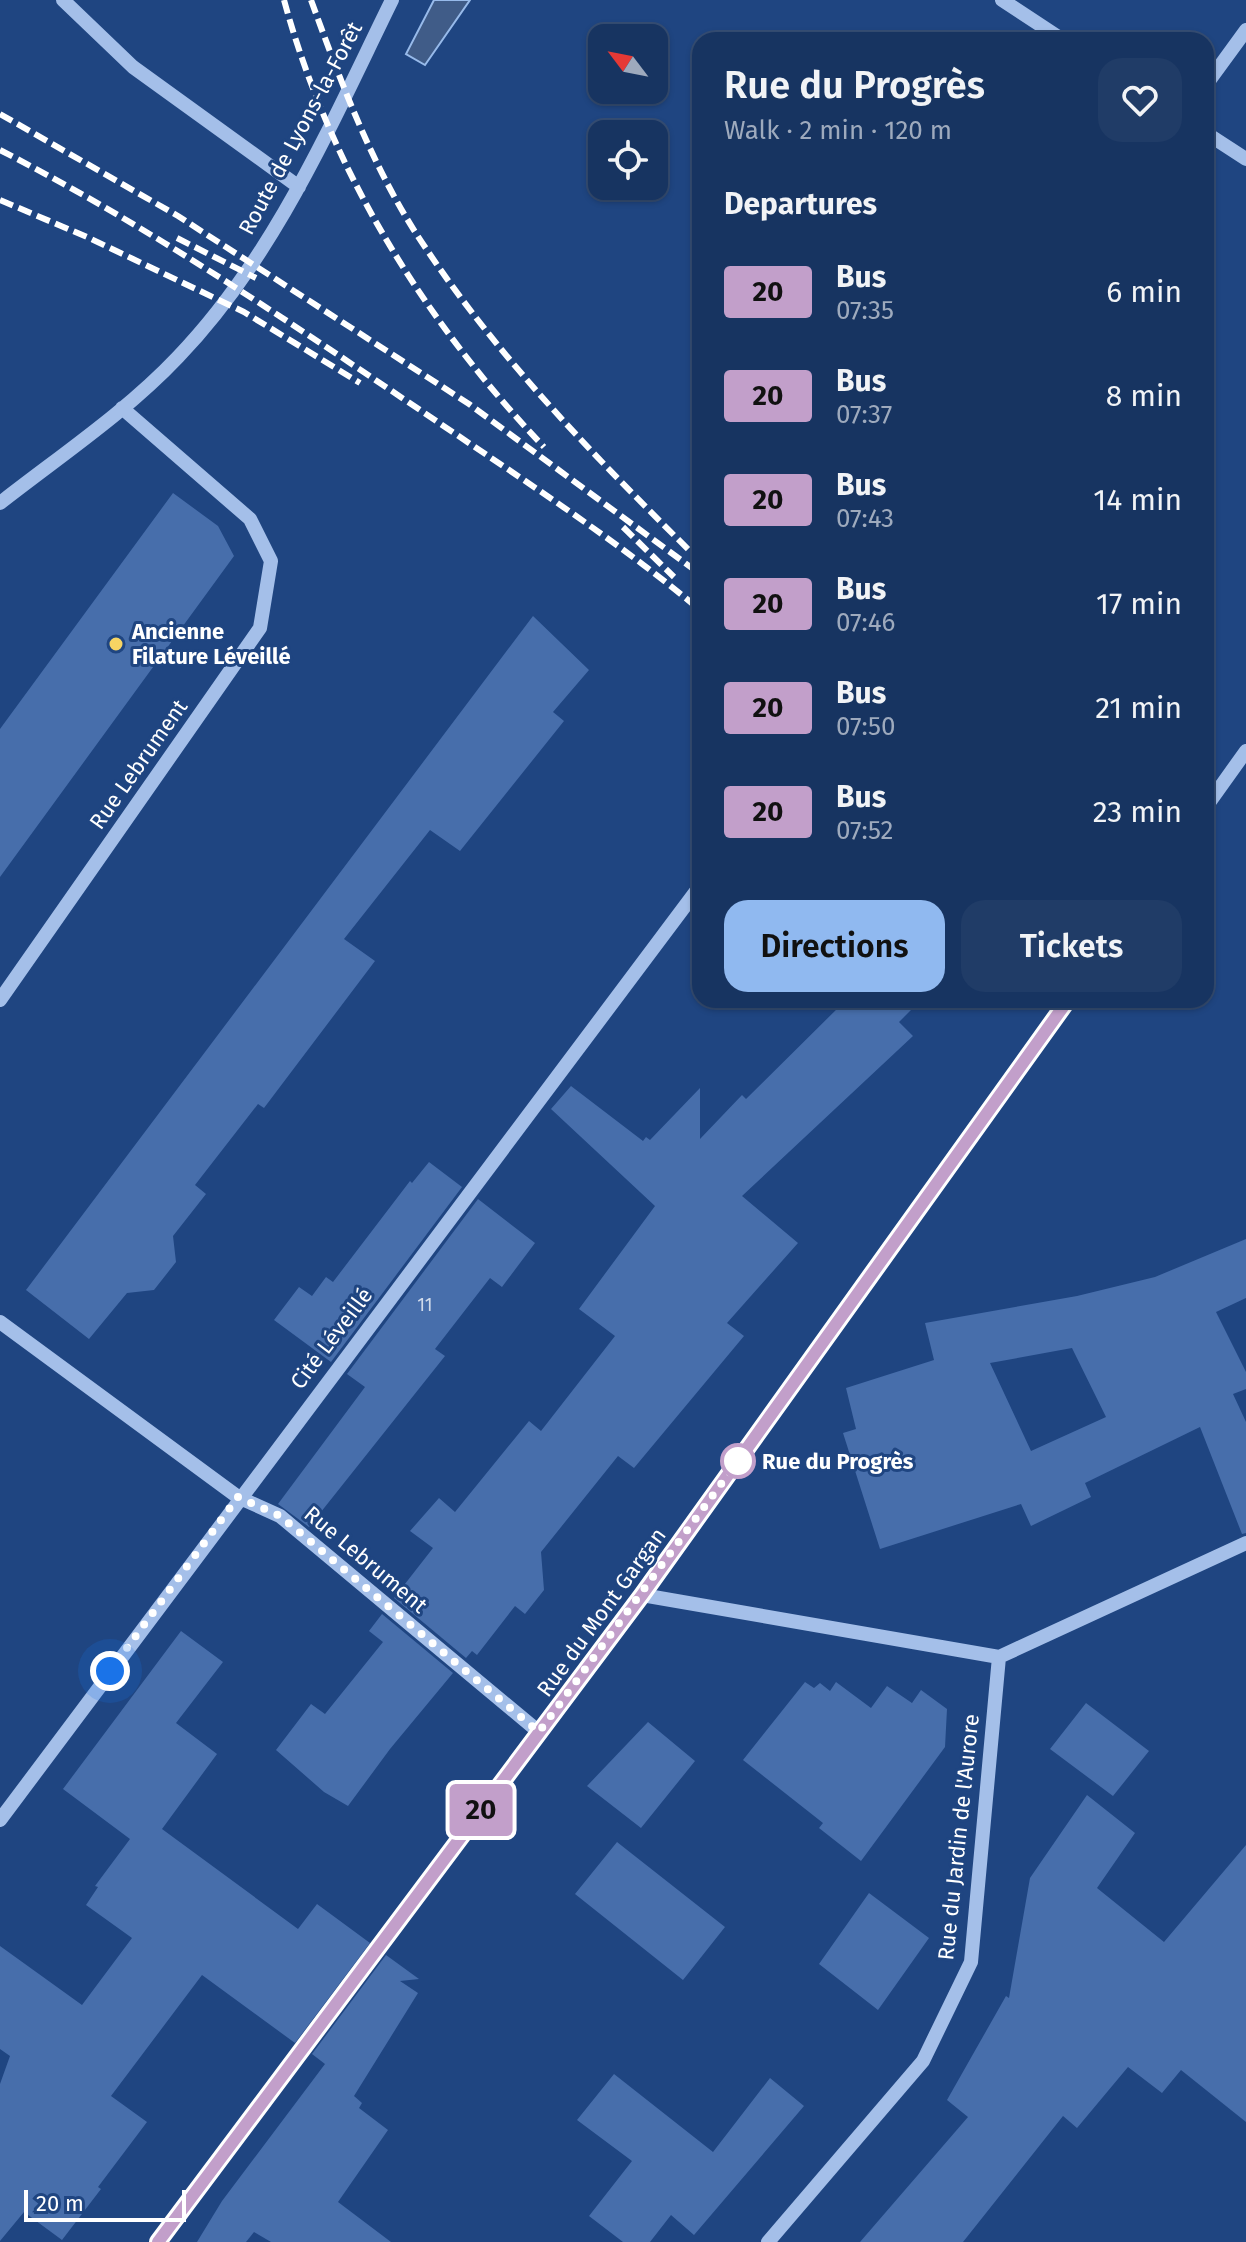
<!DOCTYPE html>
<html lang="en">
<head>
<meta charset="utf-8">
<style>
  :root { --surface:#173461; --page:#203c67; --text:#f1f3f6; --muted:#9eaabd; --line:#364f76; --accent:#90b9f0 }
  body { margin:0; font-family:"Fira Sans",sans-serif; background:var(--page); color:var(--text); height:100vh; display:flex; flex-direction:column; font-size:30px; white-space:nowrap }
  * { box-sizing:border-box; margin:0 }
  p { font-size:26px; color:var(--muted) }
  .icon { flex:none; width:44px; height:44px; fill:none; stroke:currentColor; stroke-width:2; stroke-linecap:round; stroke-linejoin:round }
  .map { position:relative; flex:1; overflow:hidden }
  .panel { position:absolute; left:692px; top:32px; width:522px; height:976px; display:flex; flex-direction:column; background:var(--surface); border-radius:24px; box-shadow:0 2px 6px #0004,0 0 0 2px var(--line) }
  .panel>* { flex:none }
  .badge { padding:0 16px; border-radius:6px; font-size:28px; line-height:52px }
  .needle { width:52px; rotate:302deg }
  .controls { position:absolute; left:588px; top:24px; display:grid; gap:16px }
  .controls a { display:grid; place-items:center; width:80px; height:80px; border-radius:16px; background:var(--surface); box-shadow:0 2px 6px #0004,0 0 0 2px var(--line); font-size:40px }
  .scale { position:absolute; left:24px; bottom:20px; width:162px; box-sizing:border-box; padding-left:8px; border:4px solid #fff; border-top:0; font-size:22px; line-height:28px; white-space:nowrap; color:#fff; -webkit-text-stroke:6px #1f4581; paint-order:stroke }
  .you { position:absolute; width:40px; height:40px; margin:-20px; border:6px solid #fff; border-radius:50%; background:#1a73e8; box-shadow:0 0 0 12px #1a73e833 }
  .map>.badge { position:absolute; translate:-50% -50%; box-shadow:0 0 0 4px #fff }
  h2 { padding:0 32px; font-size:30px; line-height:72px }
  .round { display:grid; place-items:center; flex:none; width:84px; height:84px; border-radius:24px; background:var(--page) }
  .summary { display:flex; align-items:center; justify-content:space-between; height:136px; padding:0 32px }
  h1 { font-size:38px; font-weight:600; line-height:60px }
  .primary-button { display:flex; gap:16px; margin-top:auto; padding:16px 32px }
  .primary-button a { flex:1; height:92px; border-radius:24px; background:var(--accent); color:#111; font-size:32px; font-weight:600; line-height:92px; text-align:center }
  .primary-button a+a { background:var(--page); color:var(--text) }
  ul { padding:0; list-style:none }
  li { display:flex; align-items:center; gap:24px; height:104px; padding:0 32px }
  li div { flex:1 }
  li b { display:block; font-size:30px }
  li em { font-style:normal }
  li .badge { min-width:88px; font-weight:700; text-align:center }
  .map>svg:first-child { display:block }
  .water { fill:#405c88; stroke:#97baea; stroke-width:2 }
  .building { fill:#476eab; fill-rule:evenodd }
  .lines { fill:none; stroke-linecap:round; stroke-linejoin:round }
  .minor { stroke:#a4bfe9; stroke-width:14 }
  .rail { stroke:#fff; stroke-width:6; stroke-dasharray:14 6; stroke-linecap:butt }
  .line-casing { stroke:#fff; stroke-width:18 }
  .line { stroke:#c29fca; stroke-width:12 }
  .walk { stroke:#fff; stroke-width:8; stroke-dasharray:0 14.4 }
  .poi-dot { fill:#f7d463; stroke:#1f4581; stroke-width:3 }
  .stop-dot { fill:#fff; stroke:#c29fca; stroke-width:4 }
  .labels { text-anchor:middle; stroke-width:6; stroke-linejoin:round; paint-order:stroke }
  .number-label { font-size:18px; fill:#d1dbea }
  .street-label { font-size:22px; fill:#fff; stroke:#1f4581 }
  .poi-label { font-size:22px; font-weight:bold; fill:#fff; stroke:#1f4581; text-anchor:start }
  .stop-label { font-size:22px; font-weight:bold; fill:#fff; stroke:#1f4581; text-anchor:start }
</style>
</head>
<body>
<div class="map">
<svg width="1246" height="2242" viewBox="0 0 1246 2242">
  <rect width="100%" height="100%" fill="#1f4581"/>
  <path class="water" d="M434,0H470L425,65L406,54Z"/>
  <path class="building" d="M173,493L218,526L234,556L0,877V729Z
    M533,616L589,670L553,712L564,721L460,851L430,830L344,939L375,961L264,1108L258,1104L195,1185L206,1194L173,1236L176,1262L154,1290L127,1293L89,1339L26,1290Z
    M846,1000H921L899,1022L913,1036L742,1196L798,1243L727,1323L744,1336L634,1468L618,1456L541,1552L544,1590L525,1614L515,1606L477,1655L472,1651L466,1658L394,1598L433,1548L410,1531L439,1498L455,1512L529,1421L541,1431L615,1336L579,1309L655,1206L551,1109L571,1086L643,1141L646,1137L650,1140L700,1088V1139L742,1095L746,1099Z
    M429,1162L462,1187L331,1362L274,1320L299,1287L312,1296L326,1277L333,1282L410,1181L412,1183Z
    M478,1199L535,1243L502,1287L490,1278L435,1349L445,1356L309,1527L278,1504L365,1387L347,1374Z
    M1246,1239V1298L1216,1312L1246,1372V1389L1233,1394L1246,1422V1533L1242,1534L1200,1427L1085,1483L1091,1497L1031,1526L1021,1504L880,1549L843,1433L856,1429L846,1388L934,1360L925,1323L1077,1296L1155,1277ZM1072,1348L1106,1417L1031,1451L990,1363Z
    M382,1614L453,1673L390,1749L348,1806L324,1792L276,1750L311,1704L325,1714L383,1642L369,1631Z
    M181,1631L223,1662L176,1723L217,1754L162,1829L298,1929L317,1904L370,1943L295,2043L202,1975L111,2096L147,2122L98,2187L101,2189L62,2240L24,2212L0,2241V2084L10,2056L0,2049V1946L82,2005L132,1938L86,1905L98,1887L95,1886L130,1839L63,1789Z
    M805,1682L814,1688L820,1683L830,1691L836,1682L871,1708L887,1686L912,1703L921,1690L947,1709L945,1747L861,1861L819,1828L823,1823L743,1760Z
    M1086,1703L1149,1751L1113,1796L1050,1749Z
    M648,1722L695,1761L641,1828L587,1786Z
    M1087,1795L1135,1833L1097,1888L1164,1942L1246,1845V2122L1181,2070L1162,2093L1128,2067L1077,2128L1063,2116L963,2242H860L968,2117L947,2100L1006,1996L1009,1998L1030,1878Z
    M617,1842L725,1927L683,1980L575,1894Z
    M869,1893L929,1938L878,2010L819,1964Z
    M386,1955L419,1979L400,1981L418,1993L354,2096L362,2103L359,2108L388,2130L338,2202L391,2242H271L254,2232L246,2242H197L222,2201L325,2064L312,2054Z
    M614,2074L713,2152L770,2078L804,2106L694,2235L671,2215L650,2242H623L589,2216L632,2161L577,2120Z"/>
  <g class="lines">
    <path class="minor" d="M63,0L133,67L299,187
      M1002,0L1063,40
      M1206,85L1246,30
      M1206,133L1246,159
      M0,503C60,456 126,412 178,357C275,256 331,124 392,0
      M1206,807L1246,751
      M0,1000L260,628L271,561L250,519L122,408
      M0,1322L238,1497L280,1516L539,1732
      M642,1595L999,1657L1246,1543
      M0,1820L700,886
      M159,2242L642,1595L1068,1000
      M768,2242L923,2061L971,1962L999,1657"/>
    <path class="rail" d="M284,0C330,169 424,321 544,447
      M311,0C342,85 374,172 425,247C503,364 601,463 700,561
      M0,114L178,216L469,404L700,574
      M0,150C148,226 285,319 423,412C517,476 613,537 700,610
      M0,200L87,237L244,312L360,383
      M177,238L256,278
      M623,527L674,577"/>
  </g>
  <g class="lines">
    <defs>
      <path id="line" d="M158,2242L642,1595L1068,1000"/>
    </defs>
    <use href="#line" class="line-casing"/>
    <use href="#line" class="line"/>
    <path class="walk" d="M110,1671L238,1497L280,1516L539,1732L738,1461"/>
  </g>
  <circle class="poi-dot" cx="116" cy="644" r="8"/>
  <circle class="stop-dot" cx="738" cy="1461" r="16"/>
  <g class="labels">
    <g class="number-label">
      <text x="425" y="1311">11</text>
    </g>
    <g class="street-label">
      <text transform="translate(300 128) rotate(-62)" y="8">Route de Lyons-la-Forêt</text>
      <text transform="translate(138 764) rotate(-55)" y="8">Rue Lebrument</text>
      <text transform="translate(331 1338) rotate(-53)" y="8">Cité Léveillé</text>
      <text transform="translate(366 1559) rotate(40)" y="8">Rue Lebrument</text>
      <text transform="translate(601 1612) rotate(-54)" y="8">Rue du Mont Gargan</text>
      <text transform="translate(958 1837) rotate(-84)" y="8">Rue du Jardin de l'Aurore</text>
    </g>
    <g class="poi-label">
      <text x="132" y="639">Ancienne<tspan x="132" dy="25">Filature Léveillé</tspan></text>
    </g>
    <g class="stop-label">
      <text x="762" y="1469">Rue du Progrès</text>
    </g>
  </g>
</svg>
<div class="controls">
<a><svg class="needle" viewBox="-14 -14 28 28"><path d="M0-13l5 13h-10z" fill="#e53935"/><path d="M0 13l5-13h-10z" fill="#9eaabd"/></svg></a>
<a><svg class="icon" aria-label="locate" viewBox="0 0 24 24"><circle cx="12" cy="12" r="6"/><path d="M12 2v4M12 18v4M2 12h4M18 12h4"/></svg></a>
</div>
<div class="scale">20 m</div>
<div class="you" style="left:110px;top:1671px"></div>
<b class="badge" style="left:481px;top:1810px;background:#c29fca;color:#111">20</b>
<section class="panel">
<div class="summary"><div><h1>Rue du Progrès</h1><p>Walk · 2 min · 120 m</p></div><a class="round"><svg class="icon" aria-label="heart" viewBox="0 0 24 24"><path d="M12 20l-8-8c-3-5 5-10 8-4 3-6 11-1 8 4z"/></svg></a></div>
<h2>Departures</h2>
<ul>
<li><span class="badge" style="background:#c29fca;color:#111">20</span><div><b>Bus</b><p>07:35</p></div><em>6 min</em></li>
<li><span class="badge" style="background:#c29fca;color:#111">20</span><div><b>Bus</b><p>07:37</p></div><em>8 min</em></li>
<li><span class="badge" style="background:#c29fca;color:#111">20</span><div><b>Bus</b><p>07:43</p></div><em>14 min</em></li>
<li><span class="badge" style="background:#c29fca;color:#111">20</span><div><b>Bus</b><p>07:46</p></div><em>17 min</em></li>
<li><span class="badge" style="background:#c29fca;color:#111">20</span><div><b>Bus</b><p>07:50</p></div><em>21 min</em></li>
<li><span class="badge" style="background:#c29fca;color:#111">20</span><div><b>Bus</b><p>07:52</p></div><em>23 min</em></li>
</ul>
<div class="primary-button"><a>Directions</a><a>Tickets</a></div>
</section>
</div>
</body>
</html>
